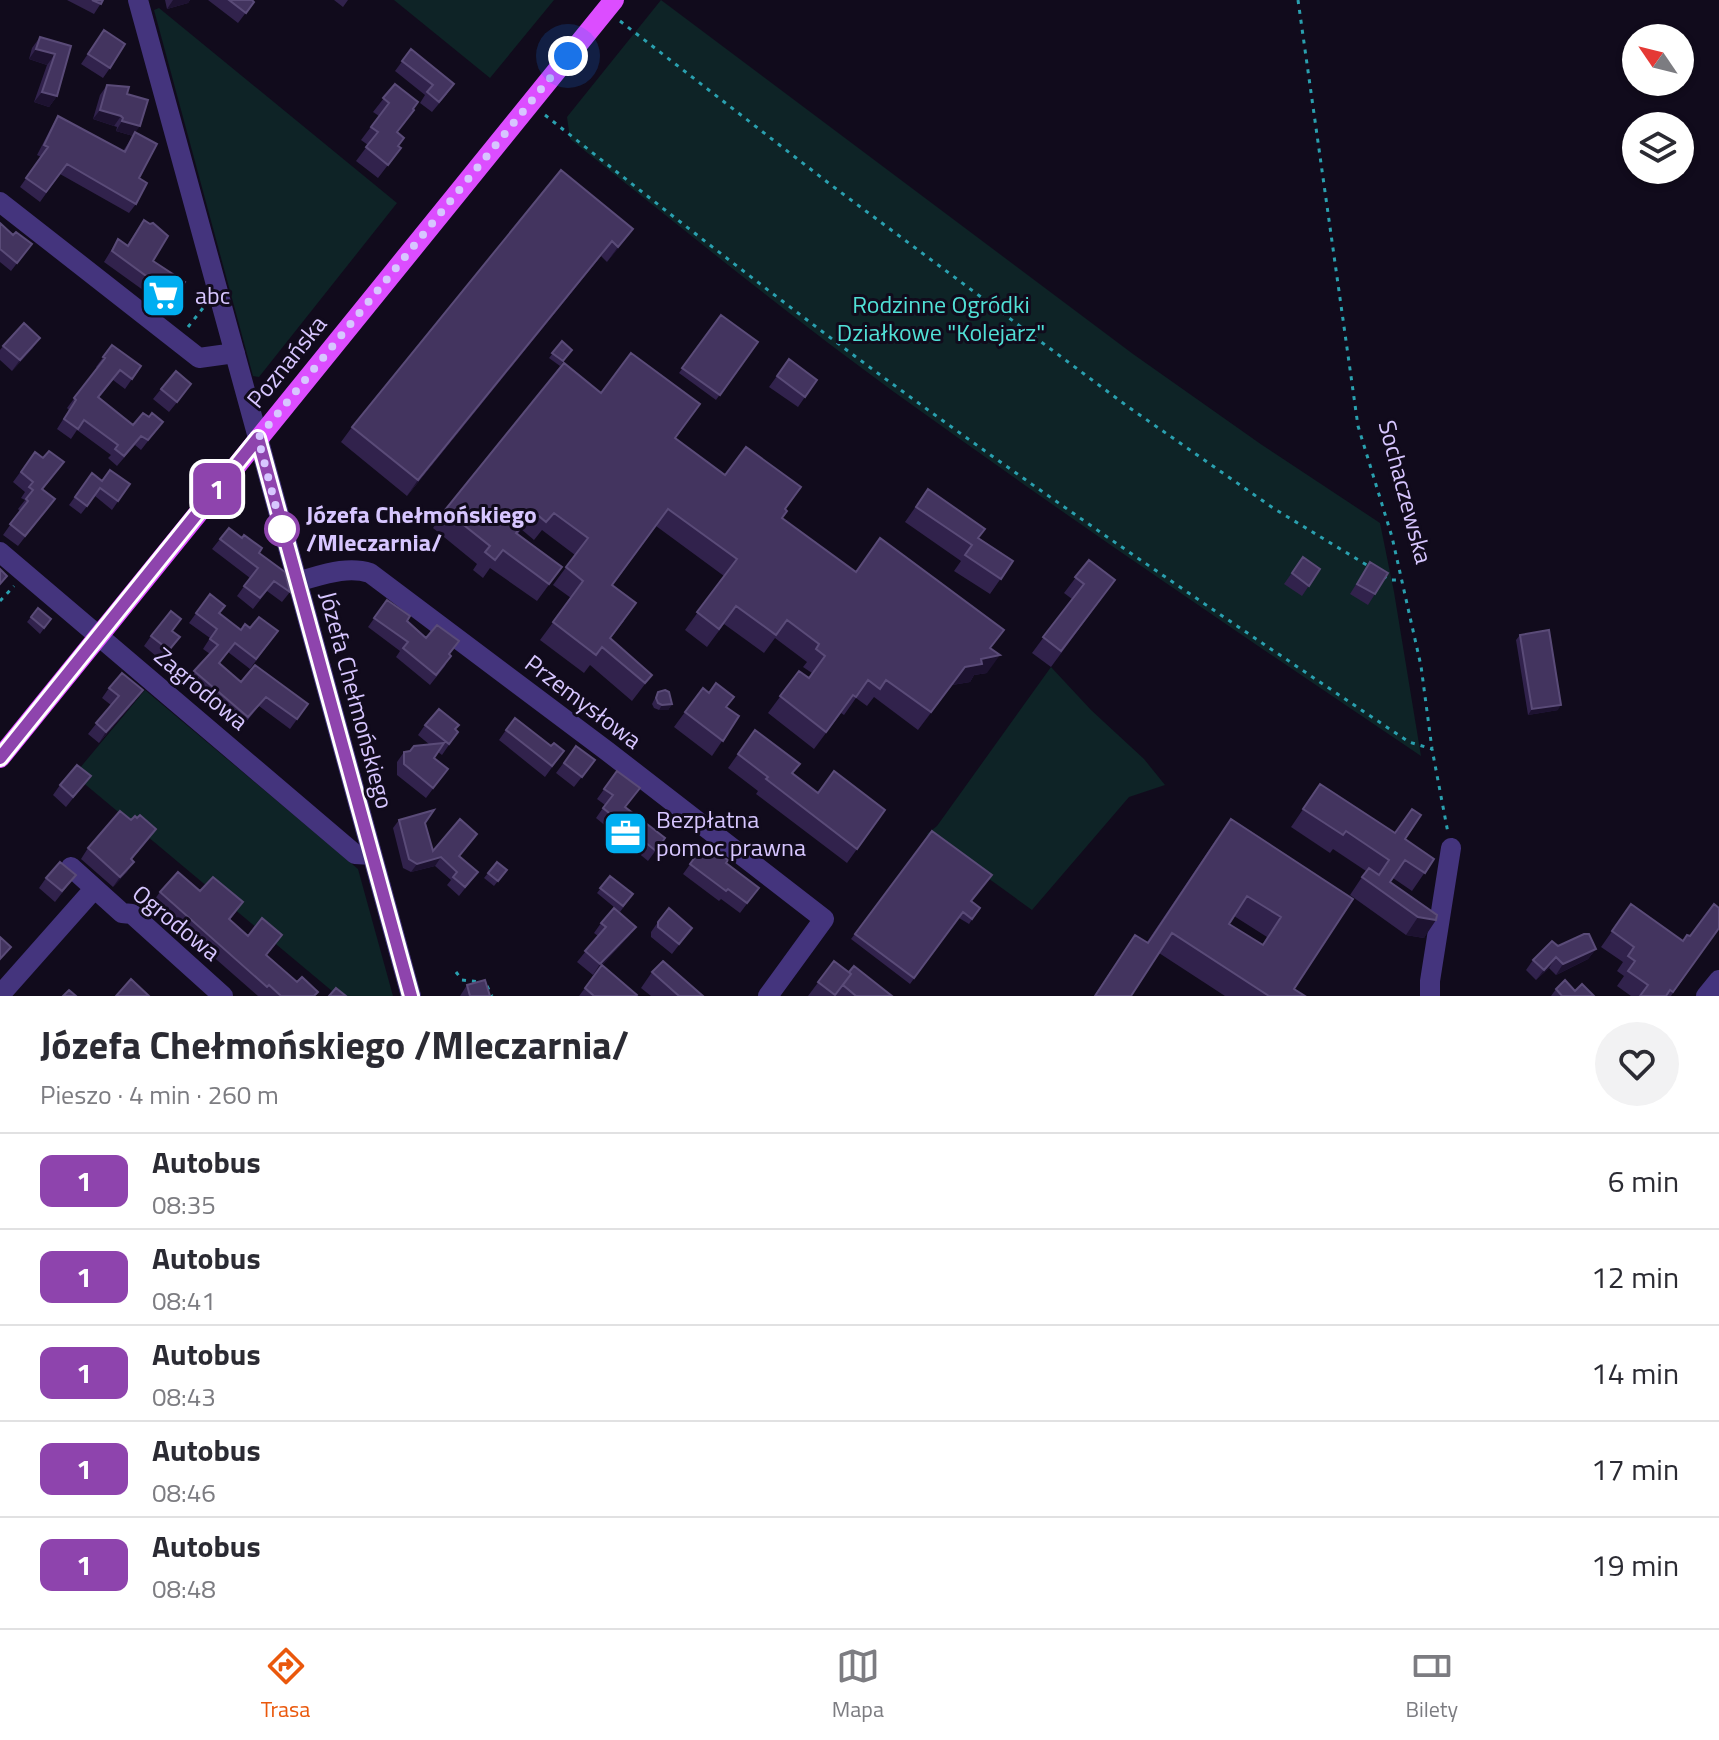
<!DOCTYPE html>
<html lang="pl">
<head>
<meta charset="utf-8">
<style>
  :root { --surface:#fff; --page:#f2f2f3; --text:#2b2b33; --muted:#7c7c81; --line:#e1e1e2; --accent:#ea580c }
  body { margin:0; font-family:"Titillium Web",sans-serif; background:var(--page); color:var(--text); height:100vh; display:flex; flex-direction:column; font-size:30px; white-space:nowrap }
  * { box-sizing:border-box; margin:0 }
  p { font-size:26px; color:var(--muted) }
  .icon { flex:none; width:44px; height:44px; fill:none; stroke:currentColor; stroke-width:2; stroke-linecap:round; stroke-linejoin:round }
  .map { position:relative; height:996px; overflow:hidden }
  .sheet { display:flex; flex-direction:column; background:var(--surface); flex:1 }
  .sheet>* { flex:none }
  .badge { padding:0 16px; border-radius:12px; font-size:28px; line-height:52px }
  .needle { width:52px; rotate:305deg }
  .buttons { position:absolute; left:1622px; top:24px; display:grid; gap:16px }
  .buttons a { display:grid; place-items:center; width:72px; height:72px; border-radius:50%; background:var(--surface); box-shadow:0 2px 6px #0004; font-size:40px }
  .you { position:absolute; width:40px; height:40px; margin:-20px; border:6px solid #fff; border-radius:50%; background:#1a73e8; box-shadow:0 0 0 12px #1a73e833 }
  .map>.badge { position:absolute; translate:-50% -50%; box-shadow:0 0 0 4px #fff }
  .round { display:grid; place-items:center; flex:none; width:84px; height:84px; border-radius:42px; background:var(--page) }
  .head { display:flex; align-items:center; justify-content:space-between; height:136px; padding:0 40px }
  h1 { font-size:38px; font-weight:700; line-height:60px }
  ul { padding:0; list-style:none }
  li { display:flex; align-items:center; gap:24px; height:96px; padding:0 40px; border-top:2px solid var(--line) }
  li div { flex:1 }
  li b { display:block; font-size:30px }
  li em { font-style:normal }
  li .badge { min-width:88px; font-weight:700; text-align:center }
  .menu { display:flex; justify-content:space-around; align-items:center; height:112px; border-top:2px solid var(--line); background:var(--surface); font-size:22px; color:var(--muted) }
  .menu a { display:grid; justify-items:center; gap:4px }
  .menu .active { color:var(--accent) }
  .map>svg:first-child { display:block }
  .green { fill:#0e2326 }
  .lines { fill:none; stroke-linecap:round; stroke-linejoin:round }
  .path { stroke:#2aa0af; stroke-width:3; stroke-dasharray:4 6; stroke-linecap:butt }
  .minor { stroke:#44347d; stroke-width:20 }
  .major { stroke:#dc4dff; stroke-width:20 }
  .wall { fill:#31224c; fill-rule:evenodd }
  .shaded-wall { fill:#1d1230 }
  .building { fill:#43345f; stroke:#5a4b78; stroke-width:2; fill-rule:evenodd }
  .line-casing { stroke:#fff; stroke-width:18 }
  .line { stroke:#8e44ad; stroke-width:12 }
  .walk { stroke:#d7c6ff; stroke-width:8; stroke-dasharray:0 14.4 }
  .stop-dot { fill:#fff; stroke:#8e44ad; stroke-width:4 }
  .labels { text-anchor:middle; stroke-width:6; stroke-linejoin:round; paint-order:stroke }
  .poi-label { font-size:24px; fill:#d7c6ff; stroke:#110b1c; text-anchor:start }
  .park-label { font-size:24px; fill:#51e0d6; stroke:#110b1c }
  .street-label { font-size:24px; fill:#d7c6ff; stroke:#110b1c }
  .stop-label { font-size:24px; font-weight:bold; fill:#d7c6ff; stroke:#110b1c; text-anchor:start }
</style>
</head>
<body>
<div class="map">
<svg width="1719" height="996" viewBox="0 0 1719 996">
  <rect width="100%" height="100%" fill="#110b1c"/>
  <path class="green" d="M394,0H554L490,78Z
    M661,0L1133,354L1262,445L1380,523L1394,592L1421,756C1244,637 1067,517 894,392C783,311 677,224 570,139L567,117Z
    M159,8L397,203L259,377L253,376L154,10Z
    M1051,667L1091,710L1144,759L1165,785L1129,797L1032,910L927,834L937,826Z
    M145,690L358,869L393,996H338L74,775Z"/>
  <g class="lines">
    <path class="path" d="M1298,0L1358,426L1392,537L1421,666L1432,749L1448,833
      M620,21L831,185L1127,406L1273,508L1370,567
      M545,115C648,197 751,278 856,357C1036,491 1223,617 1409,742L1432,749
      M188,327L203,308
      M1383,576L1390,580H1402
      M0,601L14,586
      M456,972L462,980L480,982
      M487,986L492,996"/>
    <path class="minor" d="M138,0L411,996
      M0,202L199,358L235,353
      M0,552L355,854L372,855
      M296,582C320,576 346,565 370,573L607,751L824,919L768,996
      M71,867L122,913L132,914L223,996
      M0,995L94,889
      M1430,996V981L1451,848
      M1706,996L1719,980"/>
    <path class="major" d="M0,758L614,0"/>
  </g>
  <path class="wall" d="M67,0H103L94,14Z
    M165,0H190L188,3L167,9Z
    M208,0H252L254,2L238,23Z
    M334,0H348L343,7Z
    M104,30L110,68L103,78L81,64Z
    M40,37L71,46L57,96L49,107L34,102L47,65L29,59L32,48Z
    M411,49L447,94L432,112L420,103L425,95L395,71Z
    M395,84L398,146L401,148L378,178L356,161L368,145L361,140L379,116L373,112Z
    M107,85L127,94L136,133L139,178L136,204L129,213L60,174L40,202L20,187L41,157L37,155L52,126L58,116L123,151L133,136L116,131L117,127L93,119L100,95Z
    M561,170L633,229L607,262L601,256L407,496L341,442L352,427Z
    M144,220L153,261L185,282L168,308L104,262L118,239L127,245Z
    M0,223L13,235L32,244L11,271L0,262Z
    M721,315L758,342L716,400L679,373Z
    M562,341L572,350L560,366L549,358Z
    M112,345L141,366L125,389L113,380L99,398L133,425L149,417L163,422L141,450L135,445L117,466L108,458L111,455L77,430L71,439L57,429L69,410L67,408L97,368L96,367Z
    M3,346L33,348L12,371L0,360V350Z
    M789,359L817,380L798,407L769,387Z
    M161,389L184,394L169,412L153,399Z
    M601,393L675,439L725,475L786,509L782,518L856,572L990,649L987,673L974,675L970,682L952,685L918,730L874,697L867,706L856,698L844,715L841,713L814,749L768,713L799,671L809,678L812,673L803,667L807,662L775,638L764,653L724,624L707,647L685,630L724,576L656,526L613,585L624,621L610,639L652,675L632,701L590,665L584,673L540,640L571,598L553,585L575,555L542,530L534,540L521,529L518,534L562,567L537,601L490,568L483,578L473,570L477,564L433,528L445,510Z
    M35,452L43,458L64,462L43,489L55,499L18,546L3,535L20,511L18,509L25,500L21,498L25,492L13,482Z
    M92,473L102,481L130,484L112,510L95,496L81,514L69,505Z
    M928,489L978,538L1013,561L990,594L954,571L961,561L905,522Z
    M220,539L259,553L290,592L282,602L267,591L253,609L237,596L250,578L212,549Z
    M1303,557L1320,569L1302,596L1284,584Z
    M1089,560L1104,595L1051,667L1032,653L1072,599L1064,593Z
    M1370,562L1375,594L1368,605L1350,594Z
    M210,594L220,614L241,630L250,628L278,631L250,669L228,652L220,663L241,682L308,704L290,729L259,706L242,727L188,681L210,654L203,649L210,638L189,623Z
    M387,600L426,638L449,655L445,666L430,685L396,657L400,651L368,627Z
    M38,608L51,619L40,634L27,622Z
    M172,631L180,637L162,661L144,646L151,636Z
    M1520,635L1558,710L1528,715L1516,640Z
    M109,688L135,701L99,743L88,734L111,705L102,698Z
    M658,692L672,704L668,710H659L654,708L652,704Z
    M727,707L739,716L712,756L674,727L685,712Z
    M425,725L455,730L458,732L442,755L438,752L434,758L448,769L426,798L397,775V762L404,752L430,745L418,735Z
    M506,730L551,746L564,751L545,777L499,740Z
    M755,730L793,773L818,793L885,810L847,863L756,794L758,791L728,768Z
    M576,746L595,760L574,787L556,773Z
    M617,771L625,807L665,838L648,861L596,818L605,805L597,799Z
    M91,776L66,807L53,795L60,785Z
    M1320,784L1434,859L1412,891L1393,878L1390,882L1437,915L1424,938L1406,935L1350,895L1366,871L1333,849L1330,853L1291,827Z
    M131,820L156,829L132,859L127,872L113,887L81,859L88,848Z
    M399,820L425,823L433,851L477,834L459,856L478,872L459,896L447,885L451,880L435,866L411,872L403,868L393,828Z
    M932,831L972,902L980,908L969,924L959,918L910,984L851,939Z
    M1217,838L1353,899L1294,989L1305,996H1225L1159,953L1131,996H1094L1135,935L1147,942ZM1234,916L1267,937L1262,945L1229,924Z
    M704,845L759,888L740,913L721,899L719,901L683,874Z
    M507,870L494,886L484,878L488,873Z
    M76,875L55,902L39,888L46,878Z
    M610,876L633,894L620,912L597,893Z
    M200,891L243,902L230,920L248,936L282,935L267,955L297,982L314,996H258L152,903L160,892Z
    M1631,904L1683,941L1690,936L1719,928L1671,996H1631L1617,986L1624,976L1617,971L1623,962L1601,947Z
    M658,922L692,928L672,954L651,937V932Z
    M601,923L636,927L628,937L593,975L577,962L598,936L594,933Z
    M1558,946L1596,949L1588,959L1556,975L1549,968L1536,980L1526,970L1533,960Z
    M834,961L849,972L892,996H808Z
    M652,972L703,996H651L641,988Z
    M467,985L490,996H460Z
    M585,988L636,996H579Z
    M1556,989L1575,991L1594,996H1551Z"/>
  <path class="shaded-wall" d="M173,0H190L188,3L167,9Z
    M36,49L55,54L47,65L29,59Z
    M42,92L57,96L49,107L34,102Z
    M100,110L121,116L114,126L93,119Z
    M122,121L140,126L133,136L116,131Z
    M633,229L622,244L607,262L618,247Z
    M612,241L601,256L407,496L418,480Z
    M40,338L33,348L12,371L20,360Z
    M1000,655L987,673L974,675L970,682L952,685L918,730L965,667L983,658Z
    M143,690L135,701L99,743L106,732Z
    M672,704L668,710H659L662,705Z
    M1561,705L1558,710L1528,715L1532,709Z
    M441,857L435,866L411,872L417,864Z
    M134,862L127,872L113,887L120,877Z
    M1418,917L1436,920L1424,938L1406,935Z
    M636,927L628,937L593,975L600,964Z
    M1596,949L1588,959L1556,975L1563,964Z
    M1556,957L1549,968L1536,980L1544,970Z"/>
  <path class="building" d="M92,0H103L101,4Z
    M229,0H252L254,2L246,13Z
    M104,30L125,44L110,68L88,54Z
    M40,37L71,46L57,96L42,92L55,54L36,49Z
    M411,49L454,84L439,102L427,92L433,85L402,61Z
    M395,84L418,102L413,109L414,110L397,132L404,138L398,146L401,148L388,165L366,147L378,132L371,127L389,103L383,98Z
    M107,85L129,87L127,94L148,100L140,126L122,121L123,118L121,116L100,110Z
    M58,116L125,152L135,132L157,144L139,178L147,183L136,204L67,164L46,192L26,178L48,147L44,145Z
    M561,170L633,229L618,247L612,241L418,480L352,427Z
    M144,220L150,224L153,223L168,236L153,261L185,282L175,297L112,251L118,239L128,246Z
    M0,223L13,235L16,232L32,244L17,263L0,249Z
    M721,315L758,342L720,395L682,368Z
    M24,323L40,338L20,360L3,346Z
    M562,341L572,350L563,361L552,353Z
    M112,345L141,366L132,379L120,370L98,397L133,425L143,413L149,417L152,413L163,422L148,440L141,436L124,456L115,449L118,445L84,420L78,429L64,419L76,400L74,398L105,358L103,357Z
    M631,353L700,404L675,438L725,475L746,447L801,487L785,509L787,511L782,518L856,572L880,538L1004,630L990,648L1000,655L981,659L982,664L965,667L931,712L886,680L880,689L868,680L856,697L853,695L826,732L780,696L799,671L809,678L825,656L816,649L819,644L787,620L776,635L736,606L719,629L697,612L737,559L668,509L612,585L636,603L610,638L652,675L645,683L602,647L596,655L553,622L583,581L566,567L588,538L554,513L546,522L534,512L516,533L562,567L549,584L503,550L495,560L485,552L490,546L445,510L564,363L601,393Z
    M789,359L817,380L805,397L777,376Z
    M176,371L191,384L177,402L161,389Z
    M49,451L64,462L42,489L55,499L25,536L10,524L28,501L26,499L33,490L29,487L33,482L21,472L35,452L43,458Z
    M110,470L130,484L118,501L100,488L87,506L75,497L92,473L102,481Z
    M928,489L985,529L978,538L1013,561L1001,579L965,555L972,545L916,507Z
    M229,528L242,538L244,535L262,548L259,553L285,572L290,592L274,581L260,598L244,586L258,568L220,539Z
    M1303,557L1320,569L1309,586L1292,573Z
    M1089,560L1115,580L1061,651L1043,637L1084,584L1075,577Z
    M1370,562L1388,573L1375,594L1357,584Z
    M0,569L7,576L0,584Z
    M210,594L225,606L219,613L241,630L245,624L250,628L259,617L278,631L256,659L235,643L219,663L241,682L255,665L308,704L297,719L266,697L248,717L194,671L218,645L210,639L217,629L196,613Z
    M387,600L410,616L407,621L426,638L437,625L459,641L449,654L451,656L436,675L403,648L408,642L374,618Z
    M38,608L51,619L44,628L31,617Z
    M171,611L181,619L172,631L180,637L169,650L151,636Z
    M1549,630L1561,705L1532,709L1520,635Z
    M122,673L143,690L106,732L96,723L119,696L109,688Z
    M716,683L734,697L726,707L739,716L723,741L685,712L703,688L709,693Z
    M665,690L669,692L672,704L662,705L658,703L656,698L658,692Z
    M439,709L459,725L455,729L458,732L449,744L425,725Z
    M515,718L551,746L554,743L564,751L552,766L506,730Z
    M755,730L800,764L792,773L818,793L834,771L885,810L857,849L766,779L768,777L738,754Z
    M444,743L434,758L448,769L433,788L404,764V752L410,751L414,746Z
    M576,746L595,760L582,777L564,763Z
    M77,765L91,776L73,797L60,785Z
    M617,771L640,788L625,807L665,838L656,851L603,808L613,795L604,789Z
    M1320,784L1395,833L1412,809L1421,815L1405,839L1434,859L1425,873L1405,860L1390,882L1437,915L1436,920L1418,917L1362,877L1369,868L1379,875L1389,860L1346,831L1343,835L1303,809Z
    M434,810L425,823L433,851L460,819L477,834L459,856L478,872L465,887L453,877L457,872L441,857L417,864L409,859L399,820Z
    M120,811L131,820L135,816L137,818L140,815L156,829L131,859L134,862L120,877L88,848Z
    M1231,819L1353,899L1294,989L1305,996H1269L1172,933L1131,996H1095L1135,935L1148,943ZM1247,896L1281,917L1263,945L1229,924Z
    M932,831L992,875L971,901L980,908L972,919L963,912L914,978L855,934Z
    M704,845L728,860L726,863L759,888L747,903L728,889L726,891L690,864Z
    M60,862L76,875L62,891L46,878Z
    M497,862L507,870L498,881L488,873Z
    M178,872L200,891L213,877L243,902L229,919L248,936L262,918L282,935L266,955L297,982L302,977L318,992L314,996H281L269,985L267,987L160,892Z
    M610,876L633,894L623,906L600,888Z
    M1631,904L1683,941L1687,935L1690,936L1714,904L1719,908V928L1673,992L1670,990L1666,996H1640L1648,985L1628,971L1635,961L1628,956L1634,947L1612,931Z
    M614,908L636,927L600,964L585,951L606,927L601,923Z
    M669,908L692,928L679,944L658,927V922Z
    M1584,934H1589L1596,949L1563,964L1556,957L1544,970L1533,960L1552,941L1558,946Z
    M0,937L11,947L0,959Z
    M663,961L703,996H679L652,972Z
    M834,961L851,974L835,995L818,982Z
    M602,965L637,995L636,996H594L585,988Z
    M854,966L892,996H856L843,985L851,974L849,972Z
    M131,979L149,996H116Z
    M485,980L490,996H470L467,985Z
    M1565,980L1575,991L1582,984L1594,996H1562L1556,989Z
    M336,988L346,996H329Z
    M69,990L76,996H63Z"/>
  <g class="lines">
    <defs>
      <path id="line" d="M0,758L258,438L411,996"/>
    </defs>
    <use href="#line" class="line-casing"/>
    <use href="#line" class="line"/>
    <path class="walk" d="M282,529L284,538L258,438L568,56"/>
  </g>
  <defs>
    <symbol id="supermarket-square" viewBox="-11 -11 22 22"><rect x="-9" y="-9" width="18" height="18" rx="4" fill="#00aef1" stroke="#110b1c"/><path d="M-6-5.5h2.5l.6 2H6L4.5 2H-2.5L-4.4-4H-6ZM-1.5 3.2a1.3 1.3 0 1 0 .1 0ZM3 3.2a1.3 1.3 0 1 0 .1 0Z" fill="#fff"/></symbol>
    <symbol id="office-square" viewBox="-11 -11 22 22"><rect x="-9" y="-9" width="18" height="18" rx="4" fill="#00aef1" stroke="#110b1c"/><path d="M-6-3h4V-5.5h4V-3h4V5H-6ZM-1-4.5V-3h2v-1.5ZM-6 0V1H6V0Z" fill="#fff"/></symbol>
  </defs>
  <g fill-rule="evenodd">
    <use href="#supermarket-square" x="138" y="270" width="51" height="51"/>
    <use href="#office-square" x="600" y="808" width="51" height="51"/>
  </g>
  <circle class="stop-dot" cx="282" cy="529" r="16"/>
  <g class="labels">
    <g class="poi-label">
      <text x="195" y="304">abc</text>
      <text x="656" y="828">Bezpłatna<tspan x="656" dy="28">pomoc prawna</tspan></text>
    </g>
    <g class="park-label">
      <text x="941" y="313">Rodzinne Ogródki<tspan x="941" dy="28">Działkowe "Kolejarz"</tspan></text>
    </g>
    <g class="street-label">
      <text transform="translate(287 362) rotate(-51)" y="8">Poznańska</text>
      <text transform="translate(1405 492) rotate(75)" y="8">Sochaczewska</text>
      <text transform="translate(201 689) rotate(40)" y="8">Zagrodowa</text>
      <text transform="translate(356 700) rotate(75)" y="8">Józefa Chełmońskiego</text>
      <text transform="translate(583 702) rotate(37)" y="8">Przemysłowa</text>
      <text transform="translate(176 923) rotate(39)" y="8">Ogrodowa</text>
    </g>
    <g class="stop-label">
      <text x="306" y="523">Józefa Chełmońskiego<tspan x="306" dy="28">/Mleczarnia/</tspan></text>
    </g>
  </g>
</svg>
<div class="buttons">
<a><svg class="needle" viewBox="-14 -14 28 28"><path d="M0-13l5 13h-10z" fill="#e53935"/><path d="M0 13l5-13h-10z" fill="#7c7c81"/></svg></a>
<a><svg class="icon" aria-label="layers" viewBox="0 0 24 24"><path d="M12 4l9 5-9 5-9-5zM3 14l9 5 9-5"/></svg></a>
</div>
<div class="you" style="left:568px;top:56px"></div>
<b class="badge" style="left:217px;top:489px;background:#8e44ad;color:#fff">1</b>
</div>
<section class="sheet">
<div class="head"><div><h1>Józefa Chełmońskiego /Mleczarnia/</h1><p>Pieszo · 4 min · 260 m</p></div><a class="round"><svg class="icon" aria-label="heart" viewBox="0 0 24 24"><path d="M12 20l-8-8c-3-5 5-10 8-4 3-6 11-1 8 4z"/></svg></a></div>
<ul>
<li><span class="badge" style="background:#8e44ad;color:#fff">1</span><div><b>Autobus</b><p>08:35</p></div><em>6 min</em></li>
<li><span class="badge" style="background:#8e44ad;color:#fff">1</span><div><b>Autobus</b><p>08:41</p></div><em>12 min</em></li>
<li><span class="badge" style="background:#8e44ad;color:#fff">1</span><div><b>Autobus</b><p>08:43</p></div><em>14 min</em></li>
<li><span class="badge" style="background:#8e44ad;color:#fff">1</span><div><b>Autobus</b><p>08:46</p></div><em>17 min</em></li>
<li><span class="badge" style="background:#8e44ad;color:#fff">1</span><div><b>Autobus</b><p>08:48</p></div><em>19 min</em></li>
</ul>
</section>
<nav class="menu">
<a class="active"><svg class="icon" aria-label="directions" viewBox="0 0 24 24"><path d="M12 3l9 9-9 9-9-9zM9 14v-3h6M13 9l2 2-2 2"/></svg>Trasa</a>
<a><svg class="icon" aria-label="map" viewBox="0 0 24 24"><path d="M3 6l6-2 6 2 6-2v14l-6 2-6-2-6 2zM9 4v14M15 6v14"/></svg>Mapa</a>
<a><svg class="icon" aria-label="tickets" viewBox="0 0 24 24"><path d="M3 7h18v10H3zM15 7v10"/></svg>Bilety</a>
</nav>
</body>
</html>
